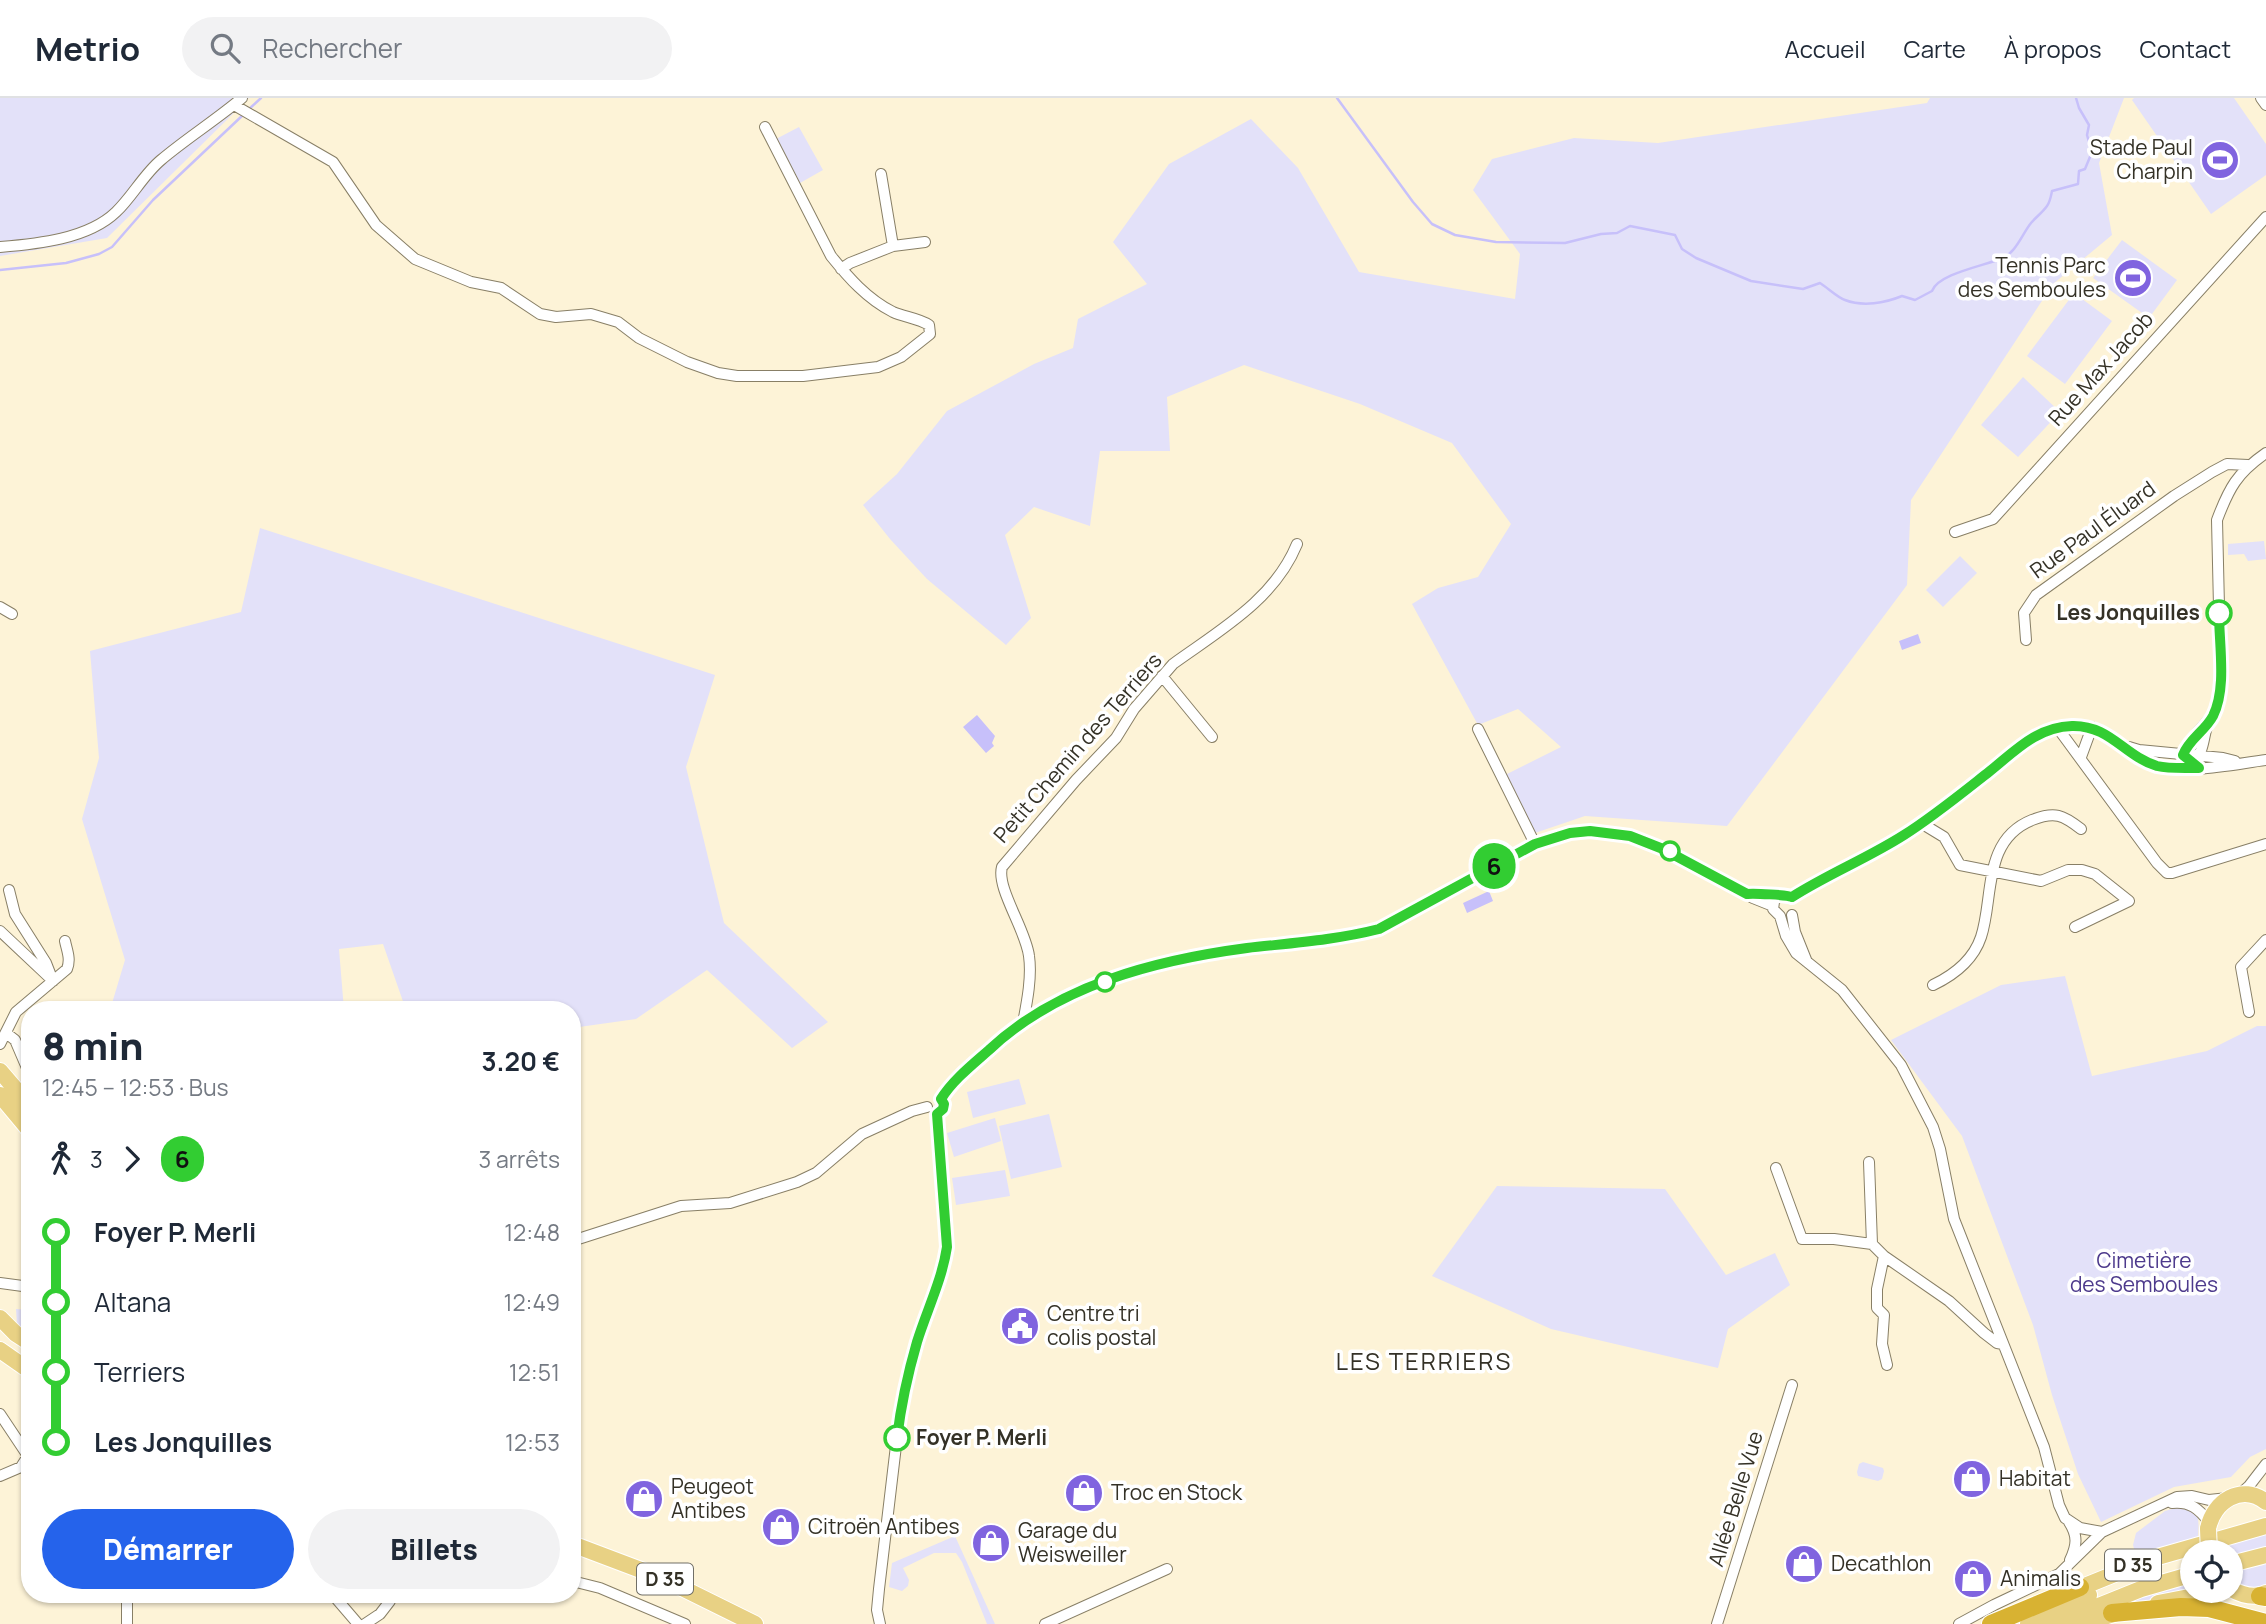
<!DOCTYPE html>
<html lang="fr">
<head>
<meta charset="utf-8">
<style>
  :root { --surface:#fff; --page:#f2f2f3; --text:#1f2937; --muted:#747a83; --line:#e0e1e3; --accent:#2563eb }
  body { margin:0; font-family:Manrope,sans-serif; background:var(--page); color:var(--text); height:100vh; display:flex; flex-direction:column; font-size:26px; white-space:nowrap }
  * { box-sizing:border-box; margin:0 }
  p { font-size:23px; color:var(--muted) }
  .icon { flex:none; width:38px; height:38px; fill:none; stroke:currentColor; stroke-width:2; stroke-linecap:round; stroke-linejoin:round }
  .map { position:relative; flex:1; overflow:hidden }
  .sheet { position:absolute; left:21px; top:903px; width:560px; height:602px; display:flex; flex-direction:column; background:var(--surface); border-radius:28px; box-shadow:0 2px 5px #0004 }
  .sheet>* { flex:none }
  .badge { padding:0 14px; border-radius:23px; font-size:24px; line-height:46px }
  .buttons { position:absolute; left:2180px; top:1442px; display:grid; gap:14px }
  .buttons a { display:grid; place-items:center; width:63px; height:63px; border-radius:50%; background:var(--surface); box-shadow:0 2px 5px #0004; font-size:35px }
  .map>.badge { position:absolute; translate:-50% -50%; box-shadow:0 0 0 4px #fff }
  .legs { display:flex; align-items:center; gap:10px; height:77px; padding:0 21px; font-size:23px }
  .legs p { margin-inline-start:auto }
  .overview { display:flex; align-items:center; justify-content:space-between; height:119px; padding:0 21px }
  h1 { font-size:38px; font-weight:800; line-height:52px }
  .cta { display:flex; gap:14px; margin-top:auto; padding:14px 21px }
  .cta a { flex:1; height:80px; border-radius:42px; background:var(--accent); color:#fff; font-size:28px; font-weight:800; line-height:80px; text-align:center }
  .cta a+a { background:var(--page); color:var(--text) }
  ul { padding:0 21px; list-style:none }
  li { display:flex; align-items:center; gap:24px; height:70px; font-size:26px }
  li i { display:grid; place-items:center; width:10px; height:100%; margin:0 9px; background:currentColor }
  li i::after { content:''; width:18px; height:18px; margin:-9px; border:5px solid; border-radius:50%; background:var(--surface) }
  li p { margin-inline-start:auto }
  li:first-child i { background:linear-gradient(#0000 50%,currentColor 0) }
  li:last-child i { background:linear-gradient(currentColor 50%,#0000 0) }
  header { display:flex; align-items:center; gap:42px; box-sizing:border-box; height:98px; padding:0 35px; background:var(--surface); border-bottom:2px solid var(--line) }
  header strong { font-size:33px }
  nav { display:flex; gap:38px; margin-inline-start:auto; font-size:24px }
  .search { width:490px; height:63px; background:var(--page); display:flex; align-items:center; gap:18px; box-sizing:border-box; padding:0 24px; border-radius:38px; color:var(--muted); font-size:26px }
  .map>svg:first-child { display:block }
  .green { fill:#e3e1f9 }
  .water { fill:#c7c0fa }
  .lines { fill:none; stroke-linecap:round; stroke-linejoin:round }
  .stream { stroke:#c7c0fa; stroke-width:2.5 }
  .street-casing { stroke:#887f66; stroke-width:12 }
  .primary-casing { stroke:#fff; stroke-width:18 }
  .highway-casing { stroke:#fff; stroke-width:20 }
  .street { stroke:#fff; stroke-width:10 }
  .primary { stroke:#e8d184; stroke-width:16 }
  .highway { stroke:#d8b232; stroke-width:18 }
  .primary-bridge-casing { stroke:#fff; stroke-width:18; stroke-linecap:butt }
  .primary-bridge { stroke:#e8d184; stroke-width:16 }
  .line-1-casing { stroke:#fff; stroke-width:16 }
  .line-1 { stroke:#32cd32; stroke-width:10 }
  .stop-1-dot { fill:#fff; stroke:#32cd32; stroke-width:3.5 }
  .labels { text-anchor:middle; stroke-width:7; stroke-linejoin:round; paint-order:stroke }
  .shield { fill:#fff; stroke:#716f67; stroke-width:2 }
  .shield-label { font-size:19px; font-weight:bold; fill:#343126 }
  .poi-label { font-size:21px; fill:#343126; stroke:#fff; text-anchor:start }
  .street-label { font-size:21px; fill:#343126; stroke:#fff }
  .stop-label { font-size:21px; font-weight:bold; fill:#343126; stroke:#fff; text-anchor:end }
  .park-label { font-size:21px; fill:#4d3a8c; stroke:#fff }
  .quarter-label { font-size:24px; letter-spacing:2px; fill:#343126; stroke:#fff }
</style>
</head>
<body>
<header>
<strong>Metrio</strong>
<div class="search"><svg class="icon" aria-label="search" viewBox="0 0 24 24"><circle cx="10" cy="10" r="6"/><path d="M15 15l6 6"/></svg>Rechercher</div>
<nav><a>Accueil</a><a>Carte</a><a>À propos</a><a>Contact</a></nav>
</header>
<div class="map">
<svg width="2266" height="1526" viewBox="0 0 2266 1526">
  <rect width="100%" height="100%" fill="#fdf3d7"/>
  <path class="green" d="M0,0H249L107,140L0,158Z
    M1930,0H2124L2099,65L2112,137L2053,186L1911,402L1907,487L1727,728L1585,718L1535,735L1505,677L1561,649L1518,611L1478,627L1412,506L1438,490L1478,479L1511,426L1452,345L1360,306L1244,267L1167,299L1170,353H1100L1090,428L1034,409L1005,437L1031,520L1006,547L927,481L890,441L863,407L897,376L947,313L1034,266L1073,250L1078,221L1147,186L1113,144L1169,66L1251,21L1298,70L1359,174L1515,201L1520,156L1473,92L1492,61L1574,40L1658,45L1927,5Z
    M2134,0H2234L2266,46V77L2211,116L2132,2Z
    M799,29L823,72L800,85L776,41Z
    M2122,142L2177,182L2149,220L2093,180Z
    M2074,195L2112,223L2065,286L2027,258Z
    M2023,279L2060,314L2018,359L1981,327Z
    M260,430L715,577L686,669L724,825L828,924L792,950L707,872L636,921L572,930V912H406L383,846L339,851L344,912H110L125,862L82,721L99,660L90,553L241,514Z
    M2264,443L2266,461L2248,463L2244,456L2228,457V446Z
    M1960,458L1977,475L1943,509L1926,492Z
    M2065,878L2092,978L2207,953L2257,928H2266V1351L2250,1359L2231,1379L2174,1389L2101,1424L2078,1376L2052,1297L2033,1227L1962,1038L1891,942L2001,887Z
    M1019,981L1026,1006L973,1020L967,994Z
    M1049,1016L1062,1069L1011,1081L999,1028Z
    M995,1020L1001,1043L954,1059L947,1035Z
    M1005,1072L1010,1098L956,1107L952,1080Z
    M1497,1088L1665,1091L1726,1177L1775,1155L1790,1187L1728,1231L1718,1270L1551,1231L1432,1178Z
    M16,1211L30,1212V1236L17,1227Z
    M1863,1364L1883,1370L1884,1373L1882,1381L1878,1383L1858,1378L1857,1374L1859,1366Z
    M2179,1409C2201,1412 2199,1420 2198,1439L2143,1454H2135L2133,1447L2136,1435L2165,1413Z
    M2266,1434V1487C2253,1493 2241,1491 2231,1481V1475L2264,1467L2261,1451L2231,1458V1454H2218L2216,1447Z
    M955,1438L995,1526H987L962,1464L956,1455H934L903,1470L909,1482L908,1488L902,1493L889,1489L892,1465Z
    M2193,1483V1493H2201L2113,1511L2135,1500Z"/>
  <path class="water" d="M1918,536L1921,545L1902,552L1899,543Z
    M977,617L995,638L992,645L994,648L986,655L963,629Z
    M1489,793L1493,803L1467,815L1463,805Z"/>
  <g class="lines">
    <path class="stream" d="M1337,0L1413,104L1432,126L1455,137L1496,144L1565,145L1601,136L1617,135L1630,128L1675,137L1682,151L1696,160L1751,183L1803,191L1820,185C1828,190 1837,199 1845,202C1863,209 1885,205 1902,198L1915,202L1932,193C1938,176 1983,168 2000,161C2016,156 2022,136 2031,125C2036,119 2042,115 2047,108C2050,104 2051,98 2052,93L2078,86L2079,73L2085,71L2092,54L2087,37L2089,27L2079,10L2076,0
      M248,12L261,0
      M0,172L66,165L99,156L112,149L153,102L243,17"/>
    <defs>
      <path id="street" d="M2261,0L2266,7
        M234,7L333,64L376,127L415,161L471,184L501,190L540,216L556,219L591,216L618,224L639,240L687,264L718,275L737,278H803L878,269L901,259L930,236L929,227C918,220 904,219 893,214C867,201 848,179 831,158L765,29
        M893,148L925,144
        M0,149C37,146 88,141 116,114C132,99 144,76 161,62C187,40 216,22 242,0
        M841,171L850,165L893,148L881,76
        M1955,434L1993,421L2266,119
        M0,509L12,516
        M2026,542L2024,515L2036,497L2174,398L2212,374L2227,366L2248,367
        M1162,578L1212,639
        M2057,629L2157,765L2167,775H2172L2266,746
        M1478,631L1535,746
        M2129,649L2139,652L2223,660L2235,663
        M2183,657L2190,643L2213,617L2221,596L2217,422C2229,390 2237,375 2266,355
        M2081,659L2092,629
        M2193,662C2204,656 2203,640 2207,629
        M1921,725L1944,739L1960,767L2041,783L2068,772H2082L2095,776L2129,803L2075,829
        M9,792L15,816L46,865L53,883
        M1751,795L1777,799L1786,797L1792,799
        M1777,799L1774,804L1773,811L1780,818L1786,838L1796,855L1842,892L1901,967L1933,1029L1940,1051L1954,1121L2044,1349L2059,1407L2065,1420L2080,1430L2102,1434L2177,1399L2192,1398L2209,1402L2228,1400
        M1792,799C1828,776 1868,760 1904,738C1934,719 1961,695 1989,673C2016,653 2038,627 2076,628C2109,629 2125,657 2155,667C2186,677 2234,666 2266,662
        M1792,817L1795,834L1807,864
        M0,833L50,880
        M1933,887C1954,877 1973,863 1981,839C1994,800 1982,742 2032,722C2055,713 2063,717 2081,731
        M2249,914L2241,869L2266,842
        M1023,925C1027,904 1032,879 1029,858C1026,832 996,790 1002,769L1076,682L1116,640L1134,611L1173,566C1220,532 1274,502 1297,446
        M6,935L15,942L30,977
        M0,946L16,914L67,871C71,861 67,853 65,843
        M941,1001C953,982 972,967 989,952C1058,887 1156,862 1247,850C1291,845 1336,843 1379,831L1535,746L1570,735L1589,733L1630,738L1663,751L1753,800L1773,808
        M1869,1064L1872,1146
        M1776,1070L1802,1141H1834L1872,1146L1884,1158L1949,1203L1984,1235L1997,1245L2003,1246
        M572,1143L681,1108L730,1105L797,1084L816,1075L862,1036L912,1013L927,1009
        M1884,1158L1877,1191V1210L1884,1217L1882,1246L1887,1267
        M0,1185L30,1189
        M0,1316L28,1358L21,1369L0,1378
        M2240,1396L2249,1388L2266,1366
        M2172,1405C2190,1403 2199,1411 2209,1424
        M2069,1424C2078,1438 2077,1447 2070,1462
        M572,1483L600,1490L685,1526
        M127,1496V1526
        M334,1498L358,1526
        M365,1526L380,1516L390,1503L387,1496
        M880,1526L877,1512L879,1491L900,1314L918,1243L944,1166L947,1149L937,1016
        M1045,1526L1167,1471
        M1717,1526L1792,1287
        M1959,1526L1994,1507L2059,1476L2102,1434"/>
      <path id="primary" d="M0,973L30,1008
        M0,997L30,1033
        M0,1220L16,1236L30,1245
        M0,1252L30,1273
        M2208,1431C2213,1403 2242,1385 2266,1404
        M572,1446L662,1480L755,1526
        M2231,1466L2266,1457
        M2231,1491C2242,1497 2254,1501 2266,1495
        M2070,1494L2154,1460L2266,1428
        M2158,1505L2220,1493
        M2028,1526L2089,1497
        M2054,1526L2141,1491L2193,1476
        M2082,1526L2123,1513"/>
      <path id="highway" d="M2260,1498L2266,1499
        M2112,1515L2181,1509L2209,1510L2266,1525
        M1991,1526L2080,1489"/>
    </defs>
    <use href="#street" class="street-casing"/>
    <use href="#primary" class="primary-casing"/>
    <use href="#highway" class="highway-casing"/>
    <use href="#street" class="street"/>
    <use href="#primary" class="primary"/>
    <use href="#highway" class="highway"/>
    <defs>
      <path id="primary-bridge" d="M2208,1431L2209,1454"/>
    </defs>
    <use href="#primary-bridge" class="primary-bridge-casing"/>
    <use href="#primary-bridge" class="primary-bridge"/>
  </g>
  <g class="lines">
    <defs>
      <path id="line-1" d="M897,1340C901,1307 908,1275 917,1244C927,1212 942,1182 947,1149L937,1016L943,1011L944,1006L941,1001C953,982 972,967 989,952C1058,887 1156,862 1247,850C1291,845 1336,842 1379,831L1535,746L1570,735L1590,733L1630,738L1663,751L1747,796C1753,795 1788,797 1792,799C1828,776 1868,760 1904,737C1934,718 1962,695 1990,673C2015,653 2037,629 2072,628C2110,627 2124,658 2157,668C2170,671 2185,670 2199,670L2183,657C2189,641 2205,633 2213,618C2227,590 2219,547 2219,515"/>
    </defs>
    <use href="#line-1" class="line-1-casing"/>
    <use href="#line-1" class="line-1"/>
  </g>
  <defs>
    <symbol id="stadium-disc" viewBox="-11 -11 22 22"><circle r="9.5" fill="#8064df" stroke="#fff"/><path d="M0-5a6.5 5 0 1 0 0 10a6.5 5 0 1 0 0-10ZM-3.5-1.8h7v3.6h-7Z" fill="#fff"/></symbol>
    <symbol id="civic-disc" viewBox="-11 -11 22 22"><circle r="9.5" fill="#8064df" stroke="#fff"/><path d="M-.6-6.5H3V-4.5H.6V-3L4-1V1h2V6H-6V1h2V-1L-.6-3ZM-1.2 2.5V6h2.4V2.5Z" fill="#fff"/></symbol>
    <symbol id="shop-disc" viewBox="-11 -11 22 22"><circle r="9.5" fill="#8064df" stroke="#fff"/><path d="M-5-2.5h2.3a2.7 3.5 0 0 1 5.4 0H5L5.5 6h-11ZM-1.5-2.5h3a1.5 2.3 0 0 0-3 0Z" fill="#fff"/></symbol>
  </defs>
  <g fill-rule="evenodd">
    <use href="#stadium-disc" x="2198" y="40" width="44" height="44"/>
    <use href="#stadium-disc" x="2111" y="158" width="44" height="44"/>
    <use href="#civic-disc" x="998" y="1206" width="44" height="44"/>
    <use href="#shop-disc" x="1950" y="1359" width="44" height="44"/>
    <use href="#shop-disc" x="1062" y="1373" width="44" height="44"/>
    <use href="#shop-disc" x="622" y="1379" width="44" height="44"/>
    <use href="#shop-disc" x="759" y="1407" width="44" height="44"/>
    <use href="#shop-disc" x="969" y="1423" width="44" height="44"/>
    <use href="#shop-disc" x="1782" y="1444" width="44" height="44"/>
    <use href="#shop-disc" x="1951" y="1459" width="44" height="44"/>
  </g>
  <g class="stop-1-dot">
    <circle cx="2219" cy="515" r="12"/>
    <circle cx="1670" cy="753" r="9"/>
    <circle cx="1105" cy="884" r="9"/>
    <circle cx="897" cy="1340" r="12"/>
  </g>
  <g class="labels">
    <g class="shield">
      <rect x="2105" y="1451.5" width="56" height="31" rx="5"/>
      <rect x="637" y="1465.5" width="56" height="31" rx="5"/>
    </g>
    <g class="shield-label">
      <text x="2133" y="1474">D 35</text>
      <text x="665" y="1488">D 35</text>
    </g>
    <g class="poi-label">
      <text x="2193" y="57" text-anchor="end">Stade Paul<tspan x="2193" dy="24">Charpin</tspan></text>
      <text x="2106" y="175" text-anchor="end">Tennis Parc<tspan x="2106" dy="24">des Semboules</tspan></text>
      <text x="1047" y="1223">Centre tri<tspan x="1047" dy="24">colis postal</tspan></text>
      <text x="1999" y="1388">Habitat</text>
      <text x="671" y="1396">Peugeot<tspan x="671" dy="24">Antibes</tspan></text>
      <text x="1111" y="1402">Troc en Stock</text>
      <text x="808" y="1436">Citroën Antibes</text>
      <text x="1018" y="1440">Garage du<tspan x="1018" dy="24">Weisweiller</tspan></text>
      <text x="1831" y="1473">Decathlon</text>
      <text x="2000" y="1488">Animalis</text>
    </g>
    <g class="street-label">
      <text transform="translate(2101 271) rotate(-48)" y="7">Rue Max Jacob</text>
      <text transform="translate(2093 432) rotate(-36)" y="7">Rue Paul Éluard</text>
      <text transform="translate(1078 650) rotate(-49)" y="7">Petit Chemin des Terriers</text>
      <text transform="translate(1736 1401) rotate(-73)" y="7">Allée Belle Vue</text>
    </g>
    <g class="stop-label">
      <text x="2200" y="522">Les Jonquilles</text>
      <text x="916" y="1347" text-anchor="start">Foyer P. Merli</text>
    </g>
    <g class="park-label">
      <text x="2144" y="1170">Cimetière<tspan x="2144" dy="24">des Semboules</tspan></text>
    </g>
    <g class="quarter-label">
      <text x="1424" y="1272">LES TERRIERS</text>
    </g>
  </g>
</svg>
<div class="buttons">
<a><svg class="icon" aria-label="locate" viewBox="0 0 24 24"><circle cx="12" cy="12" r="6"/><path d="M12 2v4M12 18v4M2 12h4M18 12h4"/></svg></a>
</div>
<b class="badge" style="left:1494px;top:768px;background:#32cd32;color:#111">6</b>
<section class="sheet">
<div class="overview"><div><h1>8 min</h1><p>12:45 – 12:53 · Bus</p></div><b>3.20 €</b></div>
<div class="legs"><svg class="icon" aria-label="walk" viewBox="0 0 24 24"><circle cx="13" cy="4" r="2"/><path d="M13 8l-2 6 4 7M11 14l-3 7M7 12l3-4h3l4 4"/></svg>3<svg class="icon" aria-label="forward" viewBox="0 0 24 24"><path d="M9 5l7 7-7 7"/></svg><b class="badge" style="background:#32cd32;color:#111">6</b><p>3 arrêts</p></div>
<ul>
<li><i style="color:#32cd32"></i><b>Foyer P. Merli</b><p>12:48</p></li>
<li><i style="color:#32cd32"></i><span>Altana</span><p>12:49</p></li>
<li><i style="color:#32cd32"></i><span>Terriers</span><p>12:51</p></li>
<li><i style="color:#32cd32"></i><b>Les Jonquilles</b><p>12:53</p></li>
</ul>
<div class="cta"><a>Démarrer</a><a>Billets</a></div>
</section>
</div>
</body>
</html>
